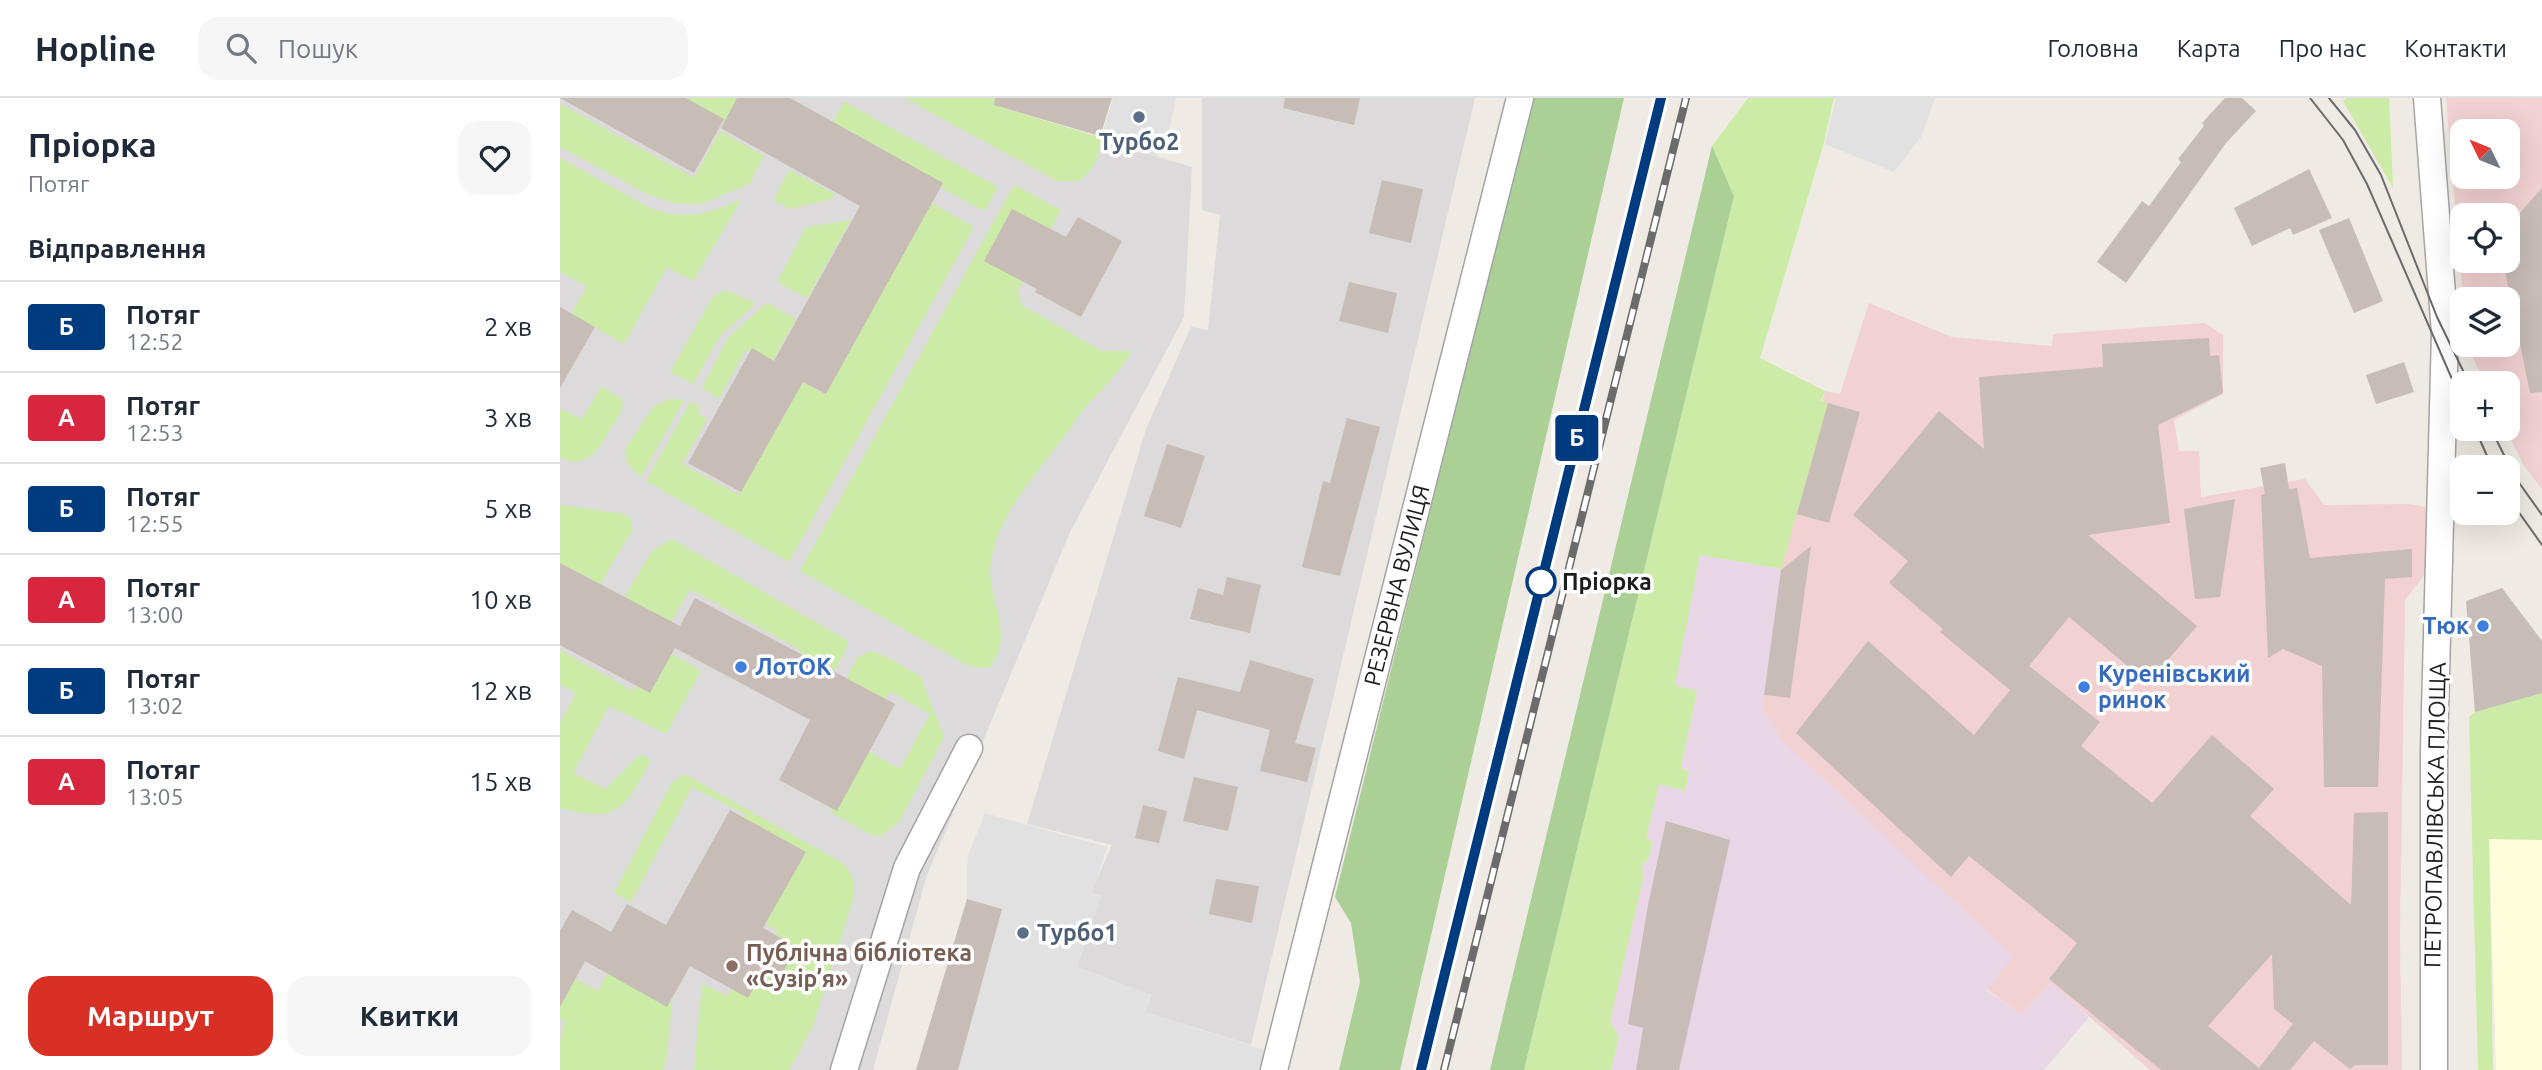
<!DOCTYPE html>
<html lang="uk">
<head>
<meta charset="utf-8">
<style>
  :root { --surface:#fff; --page:#f6f6f7; --text:#1f2937; --muted:#747a83; --line:#e0e1e3; --accent:#d93025 }
  body { margin:0; font-family:Ubuntu,sans-serif; background:var(--page); color:var(--text); height:100vh; display:flex; flex-direction:column; font-size:26px; white-space:nowrap }
  * { box-sizing:border-box; margin:0 }
  p { font-size:23px; color:var(--muted) }
  .icon { flex:none; width:38px; height:38px; fill:none; stroke:currentColor; stroke-width:2; stroke-linecap:round; stroke-linejoin:round }
  .map { position:relative; flex:1; overflow:hidden }
  .side { display:flex; flex-direction:column; background:var(--surface); width:560px }
  .side>* { flex:none }
  .badge { padding:0 14px; border-radius:5px; font-size:24px; line-height:46px }
  .needle { width:46px; rotate:313deg }
  .fabs { position:absolute; left:1890px; top:21px; display:grid; gap:14px }
  .fabs a { display:grid; place-items:center; width:70px; height:70px; border-radius:14px; background:var(--surface); box-shadow:0 7px 28px #0002; font-size:35px }
  .map>.badge { position:absolute; translate:-50% -50%; box-shadow:0 0 0 4px #fff }
  h2 { padding:0 28px; font-size:26px; line-height:63px }
  .round { display:grid; place-items:center; flex:none; width:74px; height:74px; border-radius:21px; background:var(--page) }
  .summary { display:flex; align-items:center; justify-content:space-between; height:119px; padding:0 28px }
  h1 { font-size:33px; font-weight:600; line-height:52px }
  .button { display:flex; gap:14px; margin-top:auto; padding:14px 28px }
  .button a { flex:1; height:80px; border-radius:21px; background:var(--accent); color:#fff; font-size:28px; font-weight:600; line-height:80px; text-align:center }
  .button a+a { background:var(--page); color:var(--text) }
  ul { padding:0; list-style:none }
  li { display:flex; align-items:center; gap:21px; height:91px; padding:0 28px; border-top:2px solid var(--line) }
  li div { flex:1 }
  li b { display:block; font-size:26px }
  li em { font-style:normal }
  li .badge { min-width:77px; font-weight:700; text-align:center }
  header { display:flex; align-items:center; gap:42px; box-sizing:border-box; height:98px; padding:0 35px; background:var(--surface); border-bottom:2px solid var(--line) }
  header strong { font-size:33px }
  nav { display:flex; gap:38px; margin-inline-start:auto; font-size:24px }
  .search { width:490px; height:63px; background:var(--page); display:flex; align-items:center; gap:18px; box-sizing:border-box; padding:0 24px; border-radius:21px; color:var(--muted); font-size:26px }
  main { display:flex; flex:1; min-height:0 }
  .map>svg:first-child { display:block }
  .residential { fill:#dcdada }
  .commercial { fill:#f1d1d1; fill-rule:evenodd }
  .industrial { fill:#e8d5e6 }
  .education { fill:#fffddc }
  .grass { fill:#cceba7 }
  .forest { fill:#aad096 }
  .parking { fill:#e1e1e1 }
  .building { fill:#c7bcb6; fill-rule:evenodd }
  .lines { fill:none; stroke-linecap:round; stroke-linejoin:round }
  .minor-casing { stroke:#a4a4a4; stroke-width:29 }
  .minor { stroke:#fff; stroke-width:26 }
  .tram { stroke:#6b6b6b; stroke-width:2 }
  .rail-casing { stroke:#6b6b6b; stroke-width:8 }
  .rail { stroke:#fff; stroke-width:5; stroke-dasharray:16; stroke-linecap:butt }
  .line-casing { stroke:#fff; stroke-width:16 }
  .line { stroke:#003b80; stroke-width:10 }
  .service-dot { fill:#5c6f8a; stroke:#fff; stroke-width:2.5 }
  .stop-dot { fill:#fff; stroke:#003b80; stroke-width:3.5 }
  .shop-dot { fill:#3f7fe0; stroke:#fff; stroke-width:2.5 }
  .education-dot { fill:#8d6e63; stroke:#fff; stroke-width:2.5 }
  .labels { text-anchor:middle; stroke-width:7; stroke-linejoin:round; paint-order:stroke }
  .service-label { font-size:23px; font-weight:bold; fill:#4e5e75; stroke:#fff }
  .stop-label { font-size:23px; font-weight:bold; fill:#1d1d1d; stroke:#fff; text-anchor:start }
  .street-label { font-size:23px; fill:#1d1d1d; stroke:#fff }
  .shop-label { font-size:23px; font-weight:bold; fill:#366cbe; stroke:#fff; text-anchor:start }
  .education-label { font-size:23px; font-weight:bold; fill:#785e54; stroke:#fff; text-anchor:start }
</style>
</head>
<body>
<header>
<strong>Hopline</strong>
<div class="search"><svg class="icon" aria-label="search" viewBox="0 0 24 24"><circle cx="10" cy="10" r="6"/><path d="M15 15l6 6"/></svg>Пошук</div>
<nav><a>Головна</a><a>Карта</a><a>Про нас</a><a>Контакти</a></nav>
</header>
<main>
<section class="side">
<div class="summary"><div><h1>Пріорка</h1><p>Потяг</p></div><a class="round"><svg class="icon" aria-label="heart" viewBox="0 0 24 24"><path d="M12 20l-8-8c-3-5 5-10 8-4 3-6 11-1 8 4z"/></svg></a></div>
<h2>Відправлення</h2>
<ul>
<li><span class="badge" style="background:#003b80;color:#fff">Б</span><div><b>Потяг</b><p>12:52</p></div><em>2 хв</em></li>
<li><span class="badge" style="background:#d7263d;color:#fff">A</span><div><b>Потяг</b><p>12:53</p></div><em>3 хв</em></li>
<li><span class="badge" style="background:#003b80;color:#fff">Б</span><div><b>Потяг</b><p>12:55</p></div><em>5 хв</em></li>
<li><span class="badge" style="background:#d7263d;color:#fff">A</span><div><b>Потяг</b><p>13:00</p></div><em>10 хв</em></li>
<li><span class="badge" style="background:#003b80;color:#fff">Б</span><div><b>Потяг</b><p>13:02</p></div><em>12 хв</em></li>
<li><span class="badge" style="background:#d7263d;color:#fff">A</span><div><b>Потяг</b><p>13:05</p></div><em>15 хв</em></li>
</ul>
<div class="button"><a>Маршрут</a><a>Квитки</a></div>
</section>
<div class="map">
<svg width="1982" height="972" viewBox="0 0 1982 972">
  <rect width="100%" height="100%" fill="#efeae3"/>
  <path class="residential" d="M0,0H443L440,13L632,69L624,219L510,434L366,780L313,972H0Z
    M642,0H915L691,947L586,914L591,897L517,869L541,798L531,795L552,747L467,726L586,331L631,229L648,232L660,117L642,112Z"/>
  <path class="commercial" d="M1886,0H1982V391L1964,368L1946,331L1948,285H1925L1907,248L1948,247V201H1903ZM1902,33H1948V79H1902ZM1902,117H1948V163H1902Z
    M1309,205L1392,239L1492,248L1493,236L1645,225L1663,237V296L1614,322L1619,353H1639L1641,399L1745,381L1764,407L1848,406L1873,410L1866,475L1845,502L1840,836L1842,972H1590L1491,885L1461,917L1427,891L1452,858L1222,643L1204,614V599L1221,471L1265,293L1280,296Z"/>
  <path class="industrial" d="M1140,457L1221,471L1204,599V614L1222,643L1453,858L1427,892L1461,917L1491,885L1529,919L1484,972H1051L1059,939L1050,923L1082,781V768L1089,759L1093,743L1086,741L1099,685L1125,693L1129,674L1121,670L1137,593L1114,587Z"/>
  <path class="education" d="M1929,741L1982,742V972H1936Z"/>
  <path class="grass" d="M120,0H178L164,25Z
    M344,0H442L440,9L542,40C538,60 535,71 519,83H497Z
    M1188,0H1274L1263,48L1200,260L1265,293L1261,303L1268,305L1221,471L1140,457L1115,587L1137,593L1121,670L1129,674L1125,693L1099,686L1086,741L1093,743L1089,759L1082,768L1083,781L1050,923L1059,939L1051,972H964L1174,98L1152,48Z
    M1787,0H1829L1833,90L1783,3Z
    M284,4L438,89L424,113L300,46L303,40L273,24Z
    M0,6L134,80L160,33L204,58L189,86L141,106H134L114,105L87,96L0,49Z
    M0,60L90,110C127,123 148,116 182,101L133,183L107,169L64,246L11,216L27,189L0,174Z
    M229,72L275,96L272,101L229,111L213,102Z
    M454,87L501,112L457,194L462,207L541,253H572C559,275 541,292 524,311C517,319 512,329 505,337C485,364 447,409 437,440C434,450 430,462 430,472C430,506 455,538 429,570L409,568L240,473Z
    M372,105L414,129L229,464L86,383L130,304L141,310L138,316L147,321L122,366L179,397L241,283L265,296Z
    M291,122L247,200L217,184L246,129Z
    M167,193L196,205L160,238L133,286L110,274L152,200L160,194Z
    M207,205L236,221L211,265L186,251L159,301L142,290L168,239Z
    M41,289L61,300C66,311 57,321 51,330C41,349 24,375 0,359V311L22,321Z
    M110,301L124,302L81,379L68,366L65,357L67,348L93,309Z
    M0,407L64,416L71,421V434L38,490L0,468Z
    M112,441L288,543L286,551L272,576L239,558L242,553L130,491L108,529L62,503L92,453Z
    M98,548L141,573L106,636L49,608L13,675L45,691L80,656L91,662C65,710 58,727 0,710V625L16,595L0,586V552L73,593Z
    M310,553L321,556L360,578L384,639L339,724L321,738L311,737L269,713L284,690L297,647L340,671L370,616L330,593L323,605L285,583L297,560Z
    M1982,595V742L1929,741L1933,972H1918L1909,619L1915,614Z
    M124,676L279,763C294,774 296,785 293,802L253,928L229,972H134L142,886L168,898L180,872L194,878L218,833L144,794L185,716L132,689L71,804L54,795L111,686Z
    M64,843L115,870L107,959L103,972H0V944L5,923L0,921V873L38,893Z"/>
  <path class="forest" d="M972,0H1064L840,972H779L800,884L791,825L775,799Z
    M1152,48L1174,98L964,972H930Z"/>
  <path class="parking" d="M553,0H616L606,47L597,59L541,39Z
    M1276,0H1375L1361,39L1334,74L1265,46Z
    M425,715L547,749L532,795L541,798L517,869L592,897L586,914L710,954L704,972H356L407,801V760Z"/>
  <path class="building" d="M0,0H126L164,21L134,75Z
    M177,0H230L383,85L266,296L243,284L181,394L128,365L192,250L214,263L300,108L161,30Z
    M435,0H552L540,38L434,7Z
    M725,0H800L794,27L723,10Z
    M1665,0H1682L1696,13L1666,45L1566,185L1537,164L1582,103L1589,108L1621,64L1618,61L1644,28L1642,25Z
    M1749,71L1772,120L1733,137L1730,130L1692,148L1674,110Z
    M822,82L863,91L851,145L809,135Z
    M1982,90V294L1970,295L1943,163H1948V128Z
    M452,111L506,139L518,119L562,143L521,219L475,194L477,191L424,163Z
    M1789,120L1823,203L1794,215L1759,132Z
    M789,184L837,195L828,235L779,223Z
    M0,209L35,229L0,290Z
    M1649,240L1650,258L1659,257L1663,295L1598,327L1610,425L1528,437L1637,528L1588,585L1509,519L1469,568L1540,624L1521,648L1592,705L1652,637L1714,691L1690,718L1791,807L1794,715L1828,714V967H1795L1790,971L1754,943L1730,972H1601L1489,881L1517,845L1409,758L1391,779L1236,635L1308,543L1414,637L1450,592L1380,534L1383,531L1329,485L1348,463L1293,417L1379,313L1424,351L1419,279L1543,269L1542,246ZM1712,856L1714,911L1733,926L1699,970L1648,928Z
    M1844,264L1854,294L1816,306L1806,277Z
    M1268,305L1300,314L1269,425L1237,416Z
    M787,320L820,329L780,478L742,469L763,383L770,385Z
    M607,346L645,358L621,430L584,418Z
    M1725,365L1729,391L1737,390L1750,460L1852,451V479L1825,481L1818,689H1764L1762,568L1723,551L1708,560L1701,397L1705,396L1700,370Z
    M1675,401L1660,499L1635,501L1624,411Z
    M1251,448L1230,600L1204,597L1221,472Z
    M0,465L120,528L135,500L335,606L277,713L219,682L250,622L115,550L90,595L0,547Z
    M667,479L701,487L690,535L630,521L638,490L663,497Z
    M1942,490L1982,543V595L1915,614L1906,503Z
    M690,562L754,581L735,645L756,650L747,684L700,673L710,632L637,612L624,661L598,653L618,579L680,594Z
    M634,679L678,689L668,733L623,723Z
    M583,707L607,713L599,745L575,740Z
    M170,712L246,754L203,830L237,849L218,883L202,875L188,900L130,868L107,909L25,863L0,909V833L12,812L51,834L67,806L106,827Z
    M1106,723L1170,742L1119,972H1076L1083,930L1068,926L1088,807Z
    M656,781L699,788L692,825L649,816Z
    M407,801L442,811L398,972H356Z"/>
  <g class="lines">
    <defs>
      <g id="minor">
        <path d="M1867,0L1885,235L1874,651V972"/>
        <path d="M284,972L347,770L409,650"/>
        <path id="s1" d="M714,972L960,0"/>
      </g>
    </defs>
    <use href="#minor" class="minor-casing"/>
    <use href="#minor" class="minor"/>
    <path class="tram" d="M1750,0L1783,42L1807,86L1902,304
      M1769,0L1795,32L1821,77L1877,219L1909,285
      M1915,331L1932,369
      M1931,331L1955,379L1982,417
      M1948,399L1982,447"/>
    <defs>
      <path id="rail" d="M861,972L1101,0
        M884,972L1126,0"/>
    </defs>
    <use href="#rail" class="rail-casing"/>
    <use href="#rail" class="rail"/>
  </g>
  <g class="lines">
    <defs>
      <path id="line" d="M861,972L1101,0"/>
    </defs>
    <use href="#line" class="line-casing"/>
    <use href="#line" class="line"/>
  </g>
  <g class="service-dot">
    <circle cx="579" cy="19" r="7"/>
    <circle cx="463" cy="835" r="7"/>
  </g>
  <circle class="stop-dot" cx="981" cy="484" r="14"/>
  <g class="shop-dot">
    <circle cx="1923" cy="528" r="7"/>
    <circle cx="181" cy="569" r="7"/>
    <circle cx="1524" cy="589" r="7"/>
  </g>
  <circle class="education-dot" cx="172" cy="868" r="7"/>
  <g class="labels">
    <g class="service-label">
      <text x="579" y="52">Турбо2</text>
      <text x="477" y="843" text-anchor="start">Турбо1</text>
    </g>
    <g class="stop-label">
      <text x="1002" y="492">Пріорка</text>
    </g>
    <g class="street-label">
      <text dy="8" stroke="none"><textPath href="#s1" startOffset="500">РЕЗЕРВНА ВУЛИЦЯ</textPath></text>
      <text transform="translate(1875 717) rotate(-89)" y="8">ПЕТРОПАВЛІВСЬКА ПЛОЩА</text>
    </g>
    <g class="shop-label">
      <text x="1909" y="536" text-anchor="end">Тюк</text>
      <text x="195" y="577">ЛотОК</text>
      <text x="1538" y="584">Куренівський<tspan x="1538" dy="26">ринок</tspan></text>
    </g>
    <g class="education-label">
      <text x="186" y="863">Публічна бібліотека<tspan x="186" dy="26">«Сузір’я»</tspan></text>
    </g>
  </g>
</svg>
<div class="fabs">
<a><svg class="needle" viewBox="-14 -14 28 28"><path d="M0-13l5 13h-10z" fill="#e53935"/><path d="M0 13l5-13h-10z" fill="#747a83"/></svg></a>
<a><svg class="icon" aria-label="locate" viewBox="0 0 24 24"><circle cx="12" cy="12" r="6"/><path d="M12 2v4M12 18v4M2 12h4M18 12h4"/></svg></a>
<a><svg class="icon" aria-label="layers" viewBox="0 0 24 24"><path d="M12 4l9 5-9 5-9-5zM3 14l9 5 9-5"/></svg></a>
<a>+</a>
<a>−</a>
</div>
<b class="badge" style="left:1017px;top:340px;background:#003b80;color:#fff">Б</b>
</div>
</main>
</body>
</html>
